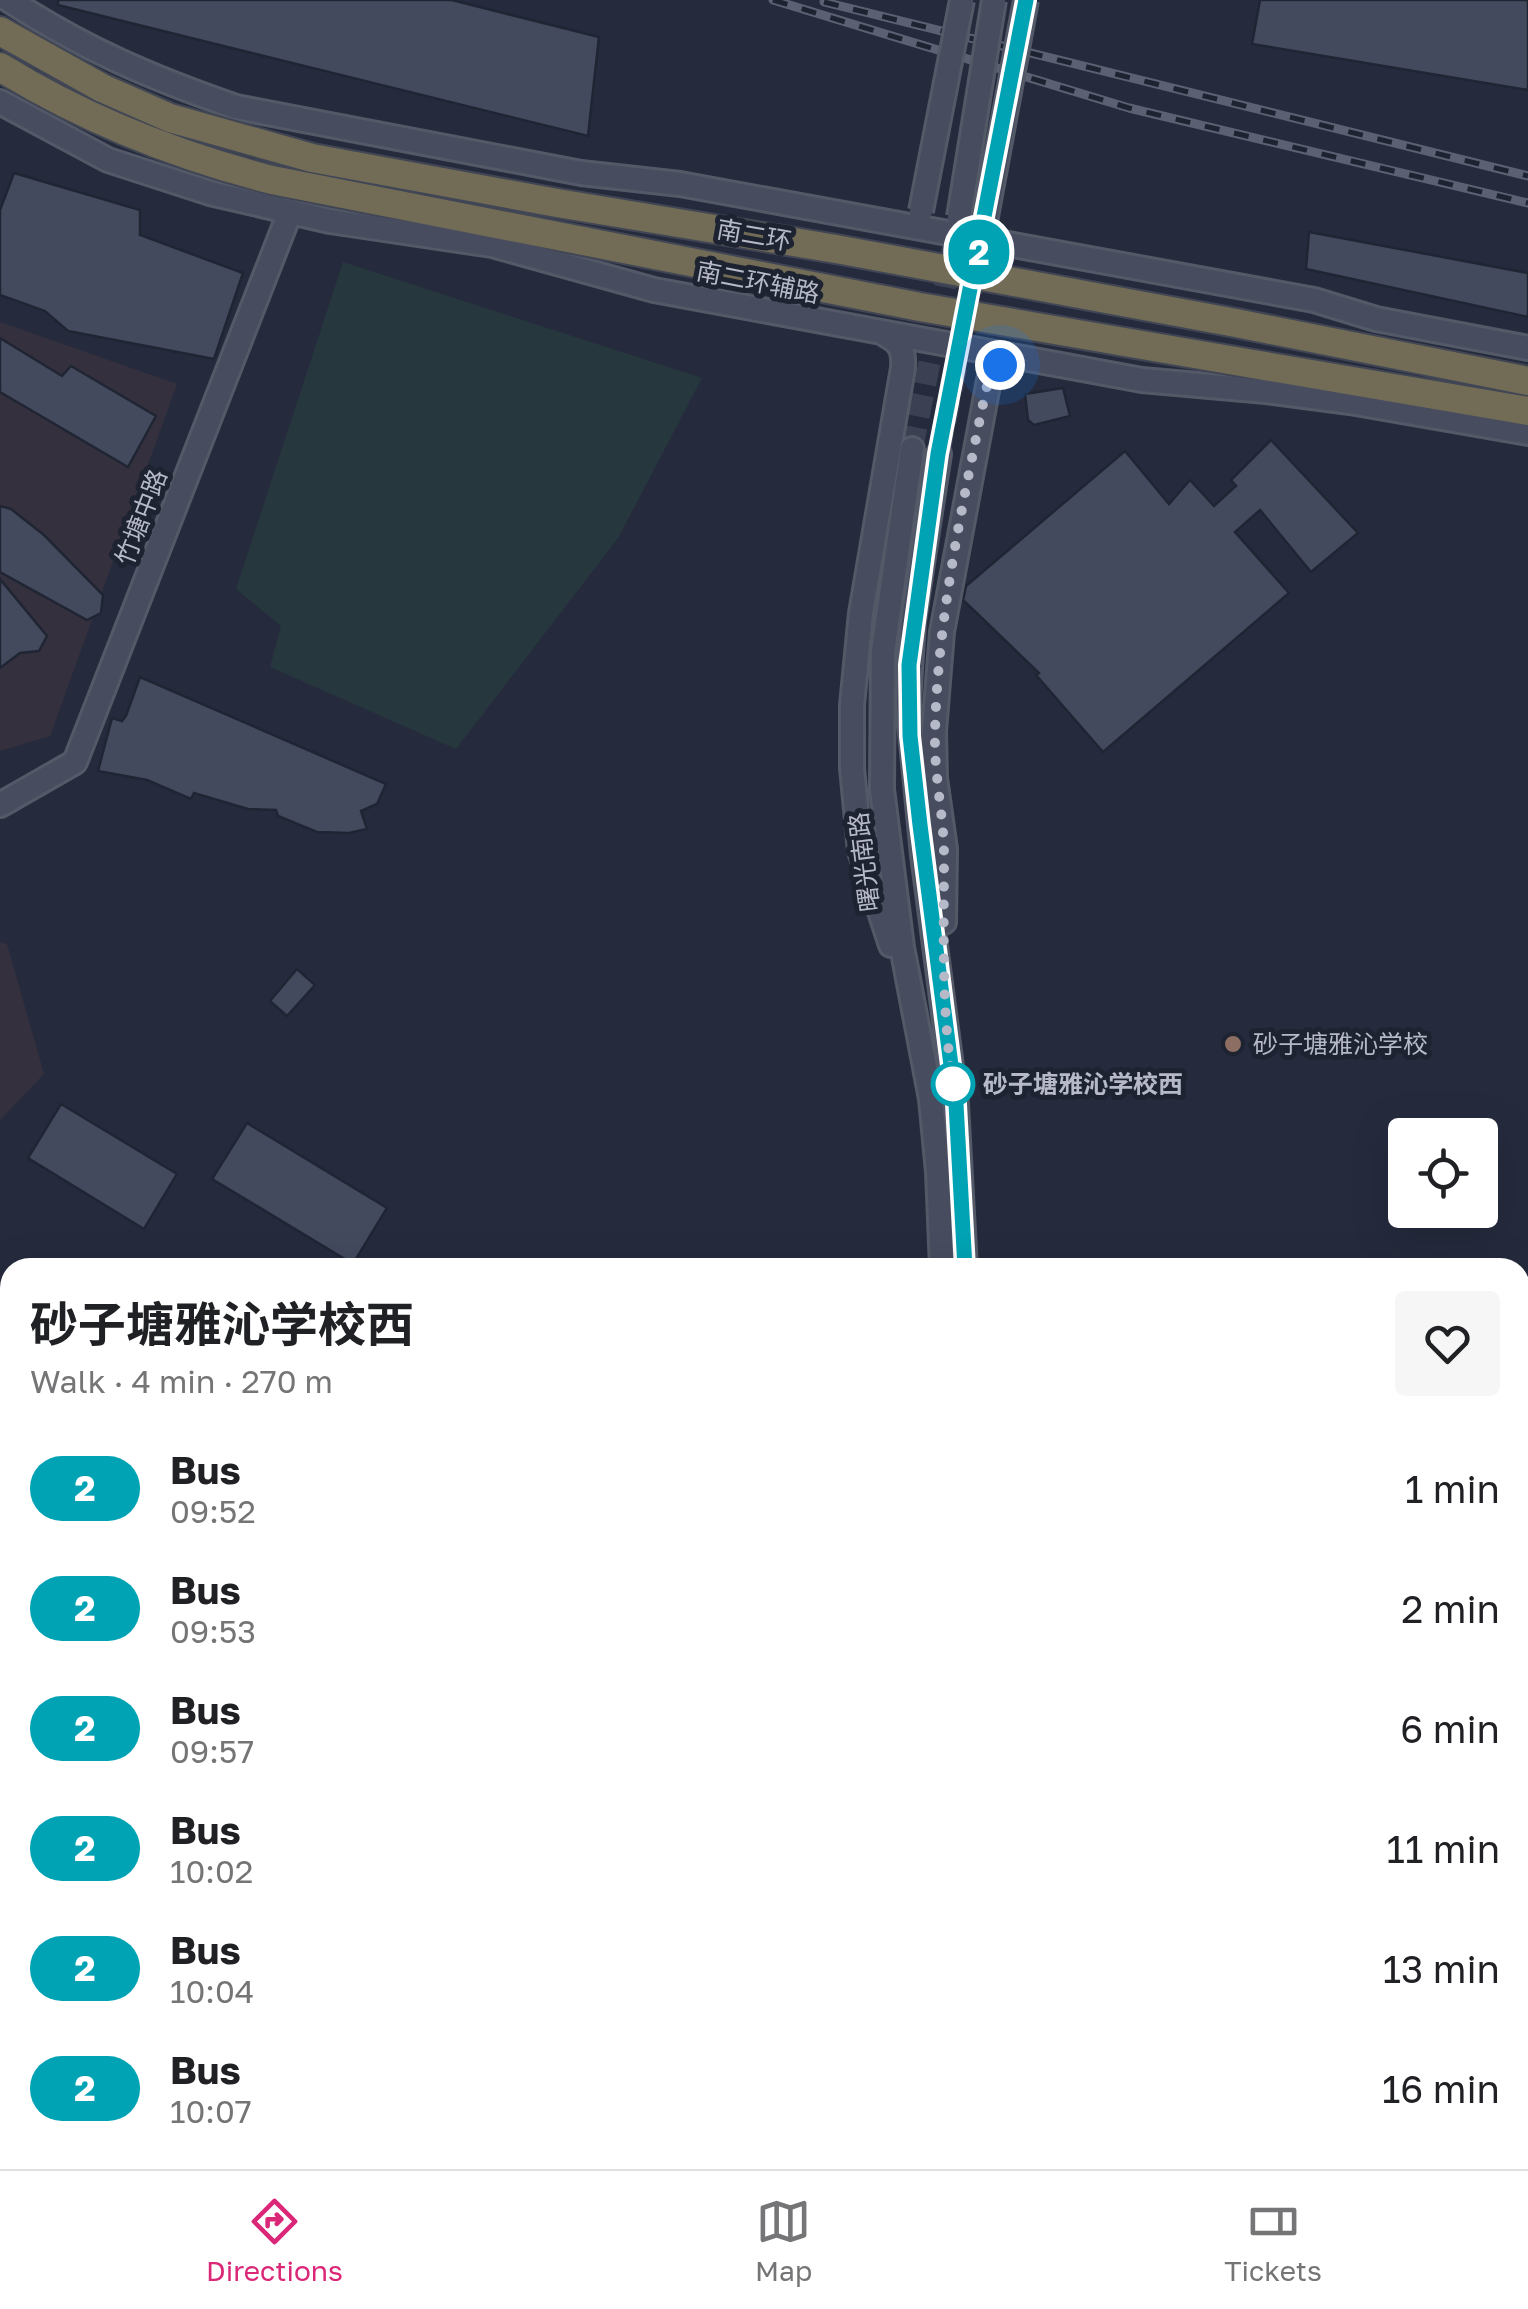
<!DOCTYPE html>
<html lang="en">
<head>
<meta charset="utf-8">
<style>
  :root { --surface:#fff; --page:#f6f6f6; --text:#202124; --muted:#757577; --line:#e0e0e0; --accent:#db2777 }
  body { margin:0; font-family:"Golos Text","Noto Sans SC",sans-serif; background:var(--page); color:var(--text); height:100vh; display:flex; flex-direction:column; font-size:38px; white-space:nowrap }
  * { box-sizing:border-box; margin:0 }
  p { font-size:32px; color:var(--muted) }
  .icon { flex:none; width:55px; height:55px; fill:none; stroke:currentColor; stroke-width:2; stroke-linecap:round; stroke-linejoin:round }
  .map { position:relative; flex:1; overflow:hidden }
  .details { position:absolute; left:0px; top:1258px; width:1530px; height:912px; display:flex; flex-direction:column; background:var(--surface); border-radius:30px 30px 0 0; box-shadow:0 10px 40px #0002 }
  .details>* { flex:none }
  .badge { padding:0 20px; border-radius:32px; font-size:35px; line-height:65px }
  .fabs { position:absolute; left:1388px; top:1118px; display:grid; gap:20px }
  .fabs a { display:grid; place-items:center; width:110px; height:110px; border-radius:10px; background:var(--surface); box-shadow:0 10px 40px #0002; font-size:50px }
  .you { position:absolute; width:50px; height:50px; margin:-25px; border:8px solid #fff; border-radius:50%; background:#1a73e8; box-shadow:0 0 0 15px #1a73e833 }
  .map>.badge { position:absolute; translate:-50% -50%; box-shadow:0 0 0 5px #fff }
  .round { display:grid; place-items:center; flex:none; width:105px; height:105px; border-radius:10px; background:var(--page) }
  .summary { display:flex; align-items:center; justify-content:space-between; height:170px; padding:0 30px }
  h1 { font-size:48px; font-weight:700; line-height:75px }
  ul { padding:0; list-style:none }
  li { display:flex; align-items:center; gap:30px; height:120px; padding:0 30px }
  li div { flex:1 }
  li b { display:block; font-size:38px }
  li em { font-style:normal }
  li .badge { min-width:110px; font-weight:700; text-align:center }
  .tab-bar { display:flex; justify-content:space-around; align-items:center; height:140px; border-top:2px solid var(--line); background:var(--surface); font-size:28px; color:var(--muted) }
  .tab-bar a { display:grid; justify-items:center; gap:5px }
  .tab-bar .on { color:var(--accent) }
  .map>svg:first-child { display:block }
  .medical { fill:#35303e }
  .green { fill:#27373e }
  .building { fill:#444a5e; stroke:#202534; stroke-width:2.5 }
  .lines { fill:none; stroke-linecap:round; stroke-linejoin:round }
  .secondary-tunnel { stroke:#3b4052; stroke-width:22; stroke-dasharray:22 11; stroke-linecap:butt }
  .lane-casing { stroke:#545968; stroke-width:12 }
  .street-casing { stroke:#545968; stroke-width:20 }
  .secondary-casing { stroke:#545968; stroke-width:28 }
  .highway-casing { stroke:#414655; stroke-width:32 }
  .lane { stroke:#393e4d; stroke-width:8 }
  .street { stroke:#393e4d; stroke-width:15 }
  .secondary { stroke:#474c5f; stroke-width:22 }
  .highway { stroke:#726c56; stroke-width:28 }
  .rail-casing { stroke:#5b6173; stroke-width:9 }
  .rail { stroke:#1e2332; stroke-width:5; stroke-dasharray:15; stroke-linecap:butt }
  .secondary-bridge-casing { stroke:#545968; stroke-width:28; stroke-linecap:butt }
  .secondary-bridge { stroke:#474c5f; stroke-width:22 }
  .line-casing { stroke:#fff; stroke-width:22 }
  .line { stroke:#00a3b4; stroke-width:15 }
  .walk { stroke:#b5b9c8; stroke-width:10; stroke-dasharray:0 18 }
  .education-dot { fill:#8d6e63; stroke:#1e2332; stroke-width:4 }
  .stop-dot { fill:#fff; stroke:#00a3b4; stroke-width:5 }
  .labels { text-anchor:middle; stroke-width:10; stroke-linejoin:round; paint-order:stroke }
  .street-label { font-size:25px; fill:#b5b9c8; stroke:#1e2332 }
  .poi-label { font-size:25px; fill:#b5b9c8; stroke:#1e2332; text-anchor:start }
  .stop-label { font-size:25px; font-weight:bold; fill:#b5b9c8; stroke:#1e2332; text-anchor:start }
</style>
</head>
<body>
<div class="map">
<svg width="1528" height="2169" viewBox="0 0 1528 2169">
  <rect width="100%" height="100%" fill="#252b3d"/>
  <path class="medical" d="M0,322L177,384L50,736L0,751Z
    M0,942L7,944L44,1074L0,1120Z"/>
  <path class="green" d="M343,262L702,378L618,538L456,749L270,667L281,626L236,589Z"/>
  <path class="building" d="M58,0H452L599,37L588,136L58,5Z
    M1260,0H1528V90L1252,44Z
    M14,173L140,210V235L243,273L214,359L68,331L45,311L0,295V210Z
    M1309,232L1528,273V317L1306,269Z
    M0,338L62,376L71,366L156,416L128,467L0,392Z
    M1063,388L1070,416L1034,425L1028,420L1025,394Z
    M1271,440L1358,533L1311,572L1260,510L1235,532L1289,593L1103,752L1036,675L1039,673L963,600L966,586L1125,451L1169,504L1190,480L1214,506L1236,486L1231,480Z
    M0,506L11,509L44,535L103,595L101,613L87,620L0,572Z
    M0,579L47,636L39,651L20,653L0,668Z
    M140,677L386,784L377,804L361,811L367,829L349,833L317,832L278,816L276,810L248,809L194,793L191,799L147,780L98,771L112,718L122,721L126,716Z
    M297,969L315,985L287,1016L270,1001Z
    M61,1104L177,1174L144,1229L28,1158Z
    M247,1123L387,1208L353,1264L212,1179Z"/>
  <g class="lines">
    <path class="secondary-tunnel" d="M912,449L959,217
      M939,454L985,222"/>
    <defs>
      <path id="lane" d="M1520,1382L1528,1383
        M1520,1434H1528
        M1520,1862H1528
        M1162,2169L1163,2160
        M1473,2169L1474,2160"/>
      <path id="street" d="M1520,1317H1528
        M0,1505H10"/>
      <path id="secondary" d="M9,0C84,49 152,78 236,107L581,173L680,184L1314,300L1376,319L1528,348
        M0,102L108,160L210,193L330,221L492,245L654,290L1142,380L1266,391L1350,402L1528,433
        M886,335C901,343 904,351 903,368L861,613L852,705V768L860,851L891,945
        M912,449L883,652L882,789L902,947L931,1099L938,1172L942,1268
        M939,454L913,621L908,702L923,855L956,1104L965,1268
        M0,805L75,762L290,212
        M944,922L945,849L935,778L934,732L942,632L989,380L1000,365L1021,359
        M0,1830L10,1828
        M0,1854L10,1851
        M1520,1986H1528
        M1520,2009H1528
        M767,2169L771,2160
        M797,2169L801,2160"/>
      <path id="highway" d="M0,31L102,88L170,118L312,158L557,203L836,249L1236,323L1528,381
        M0,67C86,120 175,155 272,180L920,307L1528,411"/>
    </defs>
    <use href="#lane" class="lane-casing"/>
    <use href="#street" class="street-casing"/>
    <use href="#secondary" class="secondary-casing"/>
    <use href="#highway" class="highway-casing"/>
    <use href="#lane" class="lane"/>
    <use href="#street" class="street"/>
    <use href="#secondary" class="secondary"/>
    <use href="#highway" class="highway"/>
    <defs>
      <path id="rail" d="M773,0L1129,108L1528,203
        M824,2L1528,176"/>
    </defs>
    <use href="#rail" class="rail-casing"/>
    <use href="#rail" class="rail"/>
    <defs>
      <path id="secondary-bridge" d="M921,211L962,0
        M959,217L994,0
        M985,222L1026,0"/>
    </defs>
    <use href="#secondary-bridge" class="secondary-bridge-casing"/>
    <use href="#secondary-bridge" class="secondary-bridge"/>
  </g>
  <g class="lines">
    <defs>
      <path id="line" d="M965,1268L956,1104L920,825L910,736L909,665L938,454L1026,0"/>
    </defs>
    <use href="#line" class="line-casing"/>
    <use href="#line" class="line"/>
    <path class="walk" d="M953,1084C941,1007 944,934 944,856C944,816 934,776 935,735C937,619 963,503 986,389L993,371L1000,365"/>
  </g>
  <circle class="education-dot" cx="1233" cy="1044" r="10"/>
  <circle class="stop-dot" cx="953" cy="1084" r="20"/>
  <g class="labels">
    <g class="street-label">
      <text transform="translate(754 235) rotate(10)" y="9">南二环</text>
      <text transform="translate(758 282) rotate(11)" y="9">南二环辅路</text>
      <text transform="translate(141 517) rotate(-69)" y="9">竹塘中路</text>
      <text transform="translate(864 862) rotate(-97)" y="9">曙光南路</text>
    </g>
    <g class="poi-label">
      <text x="1253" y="1053">砂子塘雅沁学校</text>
    </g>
    <g class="stop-label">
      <text x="983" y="1093">砂子塘雅沁学校西</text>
    </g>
  </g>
</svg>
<div class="fabs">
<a><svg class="icon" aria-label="locate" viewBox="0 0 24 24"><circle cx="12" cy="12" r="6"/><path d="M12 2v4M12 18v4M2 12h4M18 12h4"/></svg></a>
</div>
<div class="you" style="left:1000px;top:365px"></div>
<b class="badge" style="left:979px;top:252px;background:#00a3b4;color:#fff">2</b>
<section class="details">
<div class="summary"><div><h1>砂子塘雅沁学校西</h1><p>Walk · 4 min · 270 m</p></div><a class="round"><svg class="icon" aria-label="heart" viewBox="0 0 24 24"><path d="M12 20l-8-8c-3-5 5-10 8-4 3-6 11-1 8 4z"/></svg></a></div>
<ul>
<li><span class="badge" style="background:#00a3b4;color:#fff">2</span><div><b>Bus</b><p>09:52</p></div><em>1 min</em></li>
<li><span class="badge" style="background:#00a3b4;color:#fff">2</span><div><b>Bus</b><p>09:53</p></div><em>2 min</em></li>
<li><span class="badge" style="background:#00a3b4;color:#fff">2</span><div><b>Bus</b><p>09:57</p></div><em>6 min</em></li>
<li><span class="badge" style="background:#00a3b4;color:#fff">2</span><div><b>Bus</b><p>10:02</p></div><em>11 min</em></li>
<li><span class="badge" style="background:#00a3b4;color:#fff">2</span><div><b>Bus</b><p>10:04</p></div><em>13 min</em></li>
<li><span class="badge" style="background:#00a3b4;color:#fff">2</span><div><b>Bus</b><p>10:07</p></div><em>16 min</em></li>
</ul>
</section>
</div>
<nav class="tab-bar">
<a class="on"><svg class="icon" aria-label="directions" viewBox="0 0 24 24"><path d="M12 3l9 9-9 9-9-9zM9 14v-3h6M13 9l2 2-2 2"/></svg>Directions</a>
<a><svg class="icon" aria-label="map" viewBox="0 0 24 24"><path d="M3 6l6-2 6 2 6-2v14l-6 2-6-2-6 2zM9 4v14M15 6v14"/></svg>Map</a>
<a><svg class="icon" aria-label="tickets" viewBox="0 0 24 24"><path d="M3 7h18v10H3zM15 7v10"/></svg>Tickets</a>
</nav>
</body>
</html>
